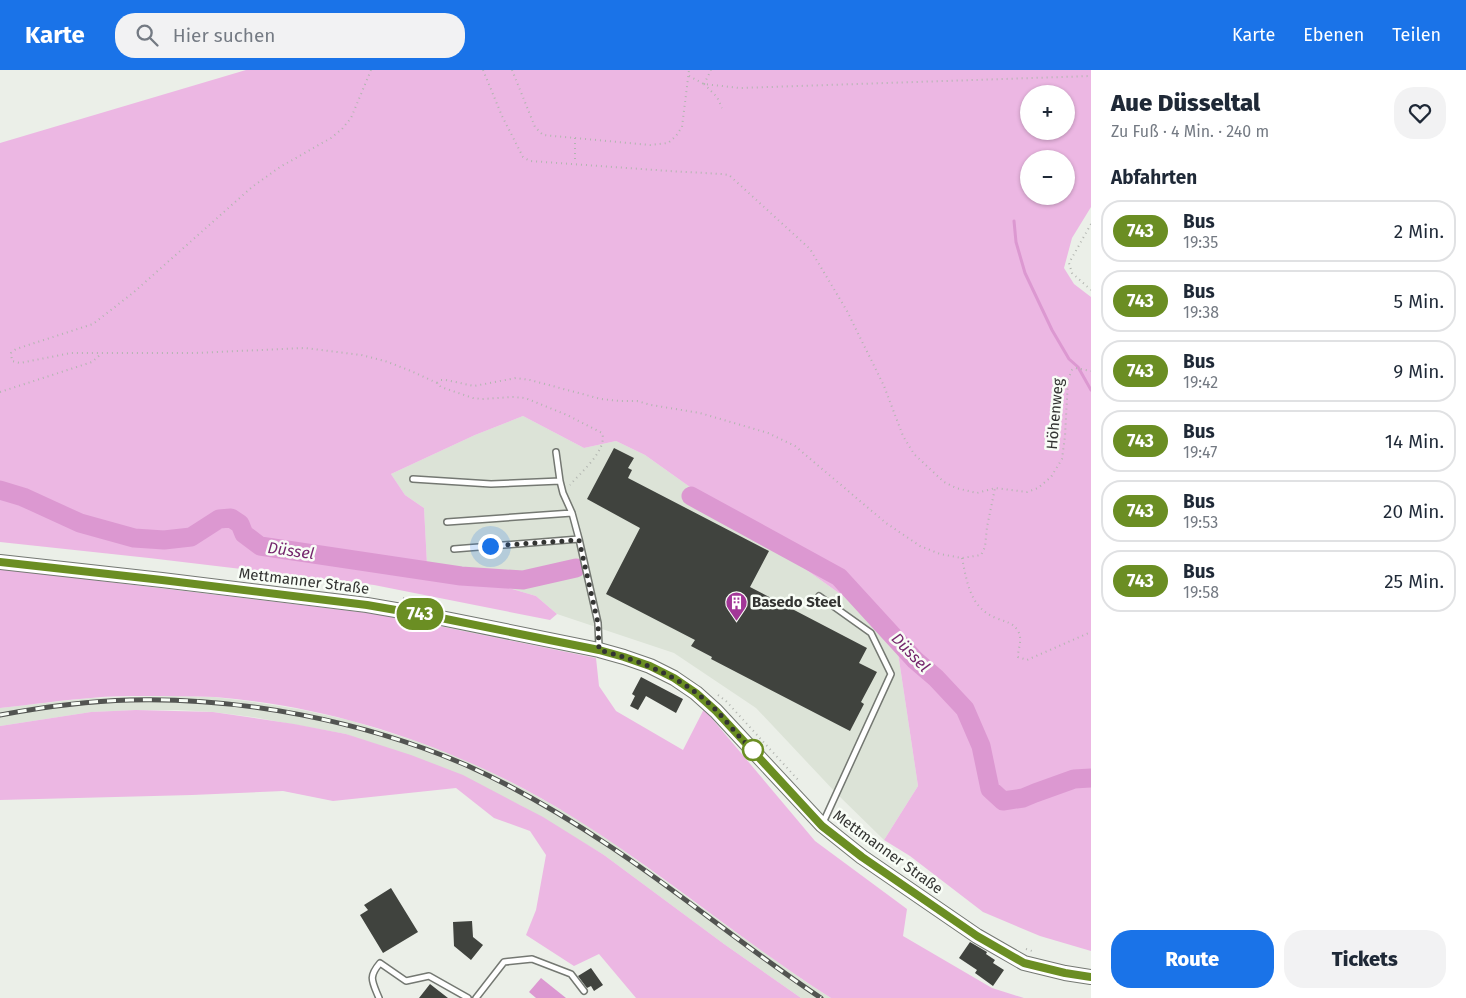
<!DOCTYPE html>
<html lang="de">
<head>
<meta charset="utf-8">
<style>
  :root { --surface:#fff; --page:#f2f2f3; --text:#1f2937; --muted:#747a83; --line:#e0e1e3; --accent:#1a73e8 }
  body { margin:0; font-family:"Fira Sans",sans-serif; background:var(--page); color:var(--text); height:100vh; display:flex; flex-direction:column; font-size:19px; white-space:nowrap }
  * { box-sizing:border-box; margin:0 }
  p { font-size:16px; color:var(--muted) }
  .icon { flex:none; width:28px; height:28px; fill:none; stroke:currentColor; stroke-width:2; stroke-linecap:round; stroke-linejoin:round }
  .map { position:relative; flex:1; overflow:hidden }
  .drawer { display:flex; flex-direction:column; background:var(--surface); width:375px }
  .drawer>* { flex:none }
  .badge { padding:0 10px; border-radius:16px; font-size:18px; line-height:32px }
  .buttons { position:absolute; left:1020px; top:15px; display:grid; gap:10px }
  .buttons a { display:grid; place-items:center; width:55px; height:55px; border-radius:50%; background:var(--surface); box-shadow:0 1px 4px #0004; font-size:25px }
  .you { position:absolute; width:25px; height:25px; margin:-12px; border:4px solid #fff; border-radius:50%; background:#1a73e8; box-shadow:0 0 0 8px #1a73e833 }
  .map>.badge { position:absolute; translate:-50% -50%; box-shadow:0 0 0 2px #fff }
  h2 { padding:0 20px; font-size:19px; line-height:45px }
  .round { display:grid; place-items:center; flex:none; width:52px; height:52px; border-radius:20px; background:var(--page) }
  .headline { display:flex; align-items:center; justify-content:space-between; height:85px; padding:0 20px }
  h1 { font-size:24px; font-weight:800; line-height:38px }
  .primary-button { display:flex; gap:10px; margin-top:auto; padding:10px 20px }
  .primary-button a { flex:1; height:58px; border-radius:20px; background:var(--accent); color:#fff; font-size:20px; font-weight:800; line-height:58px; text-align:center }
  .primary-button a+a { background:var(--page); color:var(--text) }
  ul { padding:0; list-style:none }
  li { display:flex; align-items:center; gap:15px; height:62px; margin:0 10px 8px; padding:0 10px; border:2px solid var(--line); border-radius:20px }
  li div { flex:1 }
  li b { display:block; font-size:19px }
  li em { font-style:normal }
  li .badge { min-width:55px; font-weight:700; text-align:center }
  header { display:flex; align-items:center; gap:30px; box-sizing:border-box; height:70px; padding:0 25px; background:var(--accent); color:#fff }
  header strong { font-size:24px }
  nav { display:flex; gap:28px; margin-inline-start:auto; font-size:18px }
  .search { width:350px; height:45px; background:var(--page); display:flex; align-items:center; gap:12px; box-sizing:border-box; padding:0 18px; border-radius:20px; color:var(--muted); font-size:19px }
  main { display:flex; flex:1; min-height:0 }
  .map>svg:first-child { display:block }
  .built { fill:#dce3d7 }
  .green { fill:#ecb7e3; fill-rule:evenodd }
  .water { fill:#dc98d1 }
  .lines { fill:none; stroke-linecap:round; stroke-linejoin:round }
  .stream { stroke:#dc98d1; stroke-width:3 }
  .river { stroke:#dc98d1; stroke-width:19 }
  .building { fill:#40433e }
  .lane-casing { stroke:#747872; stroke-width:8 }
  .secondary-casing { stroke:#747872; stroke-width:16 }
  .path { stroke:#b2b5b0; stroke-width:2; stroke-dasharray:1 4; stroke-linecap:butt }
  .lane { stroke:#fff; stroke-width:5 }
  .secondary { stroke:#fff; stroke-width:14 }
  .rail-casing { stroke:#525451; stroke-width:5 }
  .rail { stroke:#f8fdf6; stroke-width:3; stroke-dasharray:9; stroke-linecap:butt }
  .line-casing { stroke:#fff; stroke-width:11 }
  .line { stroke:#6b8e23; stroke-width:8 }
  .walk { stroke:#333432; stroke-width:5; stroke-dasharray:0 9 }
  .stop-dot { fill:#fff; stroke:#6b8e23; stroke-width:2.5 }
  .labels { text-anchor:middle; stroke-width:5; stroke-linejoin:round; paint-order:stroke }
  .street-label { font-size:15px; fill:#333432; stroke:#f8fdf6 }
  .poi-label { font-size:15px; font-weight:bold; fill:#333432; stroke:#f8fdf6; text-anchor:start }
  .water-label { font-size:16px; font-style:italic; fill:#75276d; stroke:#f8fdf6 }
</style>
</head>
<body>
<header>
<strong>Karte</strong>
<div class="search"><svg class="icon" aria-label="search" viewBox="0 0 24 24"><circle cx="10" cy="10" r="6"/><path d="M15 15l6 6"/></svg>Hier suchen</div>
<nav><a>Karte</a><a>Ebenen</a><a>Teilen</a></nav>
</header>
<main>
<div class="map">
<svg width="1091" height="928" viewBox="0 0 1091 928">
  <rect width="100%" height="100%" fill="#ebefe8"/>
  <path class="built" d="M523,346L584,378L616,371L645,385L895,563L918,716L884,770L837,724L756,638L674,583L557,544L536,526L427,494L424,438L405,425L391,404L475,365Z
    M176,626L214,627L254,632L298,639L349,650L416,671L468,690L528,721L574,747L612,772L734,861L806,912L831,928H801L724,874L604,785L520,735L346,664L252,647L213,642L178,640H136L91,642L0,656V638L91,628Z"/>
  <path class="green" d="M246,0H1091V137L1072,168L1064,198L1074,214L1091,227V881L1040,866L983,842L910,786L884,770L918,716L895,563L645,385L616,371L584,378L523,346L475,365L391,404L405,425L424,438L427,494L536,526L557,544L550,550L374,515L149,488L0,472V73ZM1029,24H1066V61H1029ZM1029,89H1066V126H1029Z
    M0,499L385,545L596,588L599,616L616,641L683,680L704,639L815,771L907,839L903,866L992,918L1024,928H831C743,872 664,804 576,749C468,681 342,637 215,627C192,626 169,626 146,626C128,626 109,626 91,628C61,630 30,635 0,638Z
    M136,640L213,642L294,654L346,664L411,685L463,705L543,747L604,785L724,874L801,928H636L599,884L574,896L526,865L536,840L546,785L530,761L494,748L456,718L333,731L283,721L192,725L0,730V656L91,642Z"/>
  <path class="water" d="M541,908L566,928H536L529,922Z"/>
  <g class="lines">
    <path class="stream" d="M1014,151L1016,172L1025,203L1052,260L1069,289L1078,297L1091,320"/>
    <path class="river" d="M0,420L23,427L80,453L134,468L164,470L191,467L219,449L231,448L240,454L244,464L260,476L461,506L523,510L576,498
      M691,426L839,507L915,590L936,608L965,639L981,676L990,719L1003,731L1023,728L1035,723L1074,709L1091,708"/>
  </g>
  <path class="building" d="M614,378L634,388L628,398L632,400L628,408L769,481L750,517L867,578L859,593L877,602L861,632L864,634L850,661L711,589L712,587L691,576L695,570L606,524L640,458L587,429Z
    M641,607L683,629L676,643L646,626L638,640L630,636L635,626L632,624Z
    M391,818L418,862L383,883L360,845L368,840L364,835Z
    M472,851L473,867L483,875L471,890L454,876L453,852Z
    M970,872L987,882L986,884L995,890L993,893L1004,900L993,916L975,903L977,900L959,888Z
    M591,898L603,915L594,921L591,916L587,918L578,906Z
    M430,914L448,928H419Z"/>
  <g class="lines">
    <defs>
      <path id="lane" d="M556,382L560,411L563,423L572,443L579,469L598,553L599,577
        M413,409L491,414L560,411
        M447,452L572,443
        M454,479L579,469
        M819,526L871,563L891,604L822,755
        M379,928C372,911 368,907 380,893L406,911L429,906L468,928
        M476,928L504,892L532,889L571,904L584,921"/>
      <path id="secondary" d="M0,492L162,510L367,535L436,547L599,580L624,587L650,596L674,608L696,623L716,641L822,755L862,787L977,866L1024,893L1065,903L1091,907"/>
    </defs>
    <use href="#lane" class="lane-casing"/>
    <use href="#secondary" class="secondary-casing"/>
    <path class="path" d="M371,0L351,48L342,59L331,68L280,97L252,117L134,222L93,254L16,279L11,283L12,291L20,293L71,283H195L305,278L361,285L385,291L411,301L437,313L441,317L473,328L482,329L513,327L525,328L567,345L602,363C608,380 580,403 570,415
      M483,0L502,46L523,87L530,91L669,101L722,104L729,105L810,179L847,241L884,316L903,366L914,384L944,412L956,418L977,423L995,418L1027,422L1038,418L1051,407L1062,389L1065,366L1068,309L1072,300L1075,298L1091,301
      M512,0L535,57L543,65L650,75L668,73L676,66L682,57L689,0
      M689,6L704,14L740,18L1091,6
      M704,14L717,27L722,38
      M704,14L711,0
      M575,68V93
      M1091,154L1069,193L1072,203L1091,220
      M437,313L441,310H446L474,316L516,308L530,310L601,329L620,331H637L651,335L700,343L768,363L795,376L886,453L920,476L940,484L962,488L981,485L985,477L987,457L995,418
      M0,322L92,292L101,284
      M962,488C967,512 970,538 996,548C1005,552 1013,552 1018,561C1023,570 1018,577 1018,587L1027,590L1091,562
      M403,528L433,533
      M718,625L726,631L800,712
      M1026,879L1035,882"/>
    <use href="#lane" class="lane"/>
    <use href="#secondary" class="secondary"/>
    <defs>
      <path id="rail" d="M0,645C43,637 86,631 130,630C241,627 364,651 466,695C515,717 563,745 608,775C681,823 748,880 821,928"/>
    </defs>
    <use href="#rail" class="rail-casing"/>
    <use href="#rail" class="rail"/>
  </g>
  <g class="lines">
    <defs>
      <path id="line" d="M0,492L162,510L367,535L436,547L599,580L624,587L650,596L674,608L696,623L716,641L822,756L862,787L977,866L1024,893L1065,903L1091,907"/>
    </defs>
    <use href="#line" class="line-casing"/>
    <use href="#line" class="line"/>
    <path class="walk" d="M490,476L579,470L598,553L599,580C644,592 683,607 717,641C729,654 741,670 753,680"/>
  </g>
  <defs>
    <symbol id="building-pin" viewBox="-11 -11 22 30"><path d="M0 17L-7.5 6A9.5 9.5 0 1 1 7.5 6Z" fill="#a23697" stroke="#f8fdf6"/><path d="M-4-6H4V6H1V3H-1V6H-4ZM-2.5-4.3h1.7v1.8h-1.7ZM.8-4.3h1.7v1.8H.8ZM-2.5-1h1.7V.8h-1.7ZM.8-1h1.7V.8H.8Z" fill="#fff"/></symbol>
  </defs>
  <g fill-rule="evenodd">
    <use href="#building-pin" x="724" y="520" width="25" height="34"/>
  </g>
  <circle class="stop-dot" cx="753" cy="680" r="10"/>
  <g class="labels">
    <g class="street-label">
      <text transform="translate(1055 344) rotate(-85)" y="5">Höhenweg</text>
      <text transform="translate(304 511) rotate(7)" y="5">Mettmanner Straße</text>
      <text transform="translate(888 782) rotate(36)" y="5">Mettmanner Straße</text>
    </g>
    <g class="poi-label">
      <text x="752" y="537">Basedo Steel</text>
    </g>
    <g class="water-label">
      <text transform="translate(291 480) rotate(8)" y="6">Düssel</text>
      <text transform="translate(911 582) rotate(46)" y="6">Düssel</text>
    </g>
  </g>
</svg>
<div class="buttons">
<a>+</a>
<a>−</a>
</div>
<div class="you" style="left:490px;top:476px"></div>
<b class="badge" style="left:420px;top:544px;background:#6b8e23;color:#fff">743</b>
</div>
<section class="drawer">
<div class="headline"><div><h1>Aue Düsseltal</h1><p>Zu Fuß · 4 Min. · 240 m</p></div><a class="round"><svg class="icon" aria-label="heart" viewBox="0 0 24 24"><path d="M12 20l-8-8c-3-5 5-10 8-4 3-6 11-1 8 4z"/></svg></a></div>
<h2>Abfahrten</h2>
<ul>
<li><span class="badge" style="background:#6b8e23;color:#fff">743</span><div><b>Bus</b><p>19:35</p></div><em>2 Min.</em></li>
<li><span class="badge" style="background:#6b8e23;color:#fff">743</span><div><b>Bus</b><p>19:38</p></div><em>5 Min.</em></li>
<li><span class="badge" style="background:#6b8e23;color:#fff">743</span><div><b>Bus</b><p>19:42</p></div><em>9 Min.</em></li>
<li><span class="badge" style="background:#6b8e23;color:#fff">743</span><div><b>Bus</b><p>19:47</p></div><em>14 Min.</em></li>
<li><span class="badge" style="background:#6b8e23;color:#fff">743</span><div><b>Bus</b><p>19:53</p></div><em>20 Min.</em></li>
<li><span class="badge" style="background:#6b8e23;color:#fff">743</span><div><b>Bus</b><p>19:58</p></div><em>25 Min.</em></li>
</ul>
<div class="primary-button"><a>Route</a><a>Tickets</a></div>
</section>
</main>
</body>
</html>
